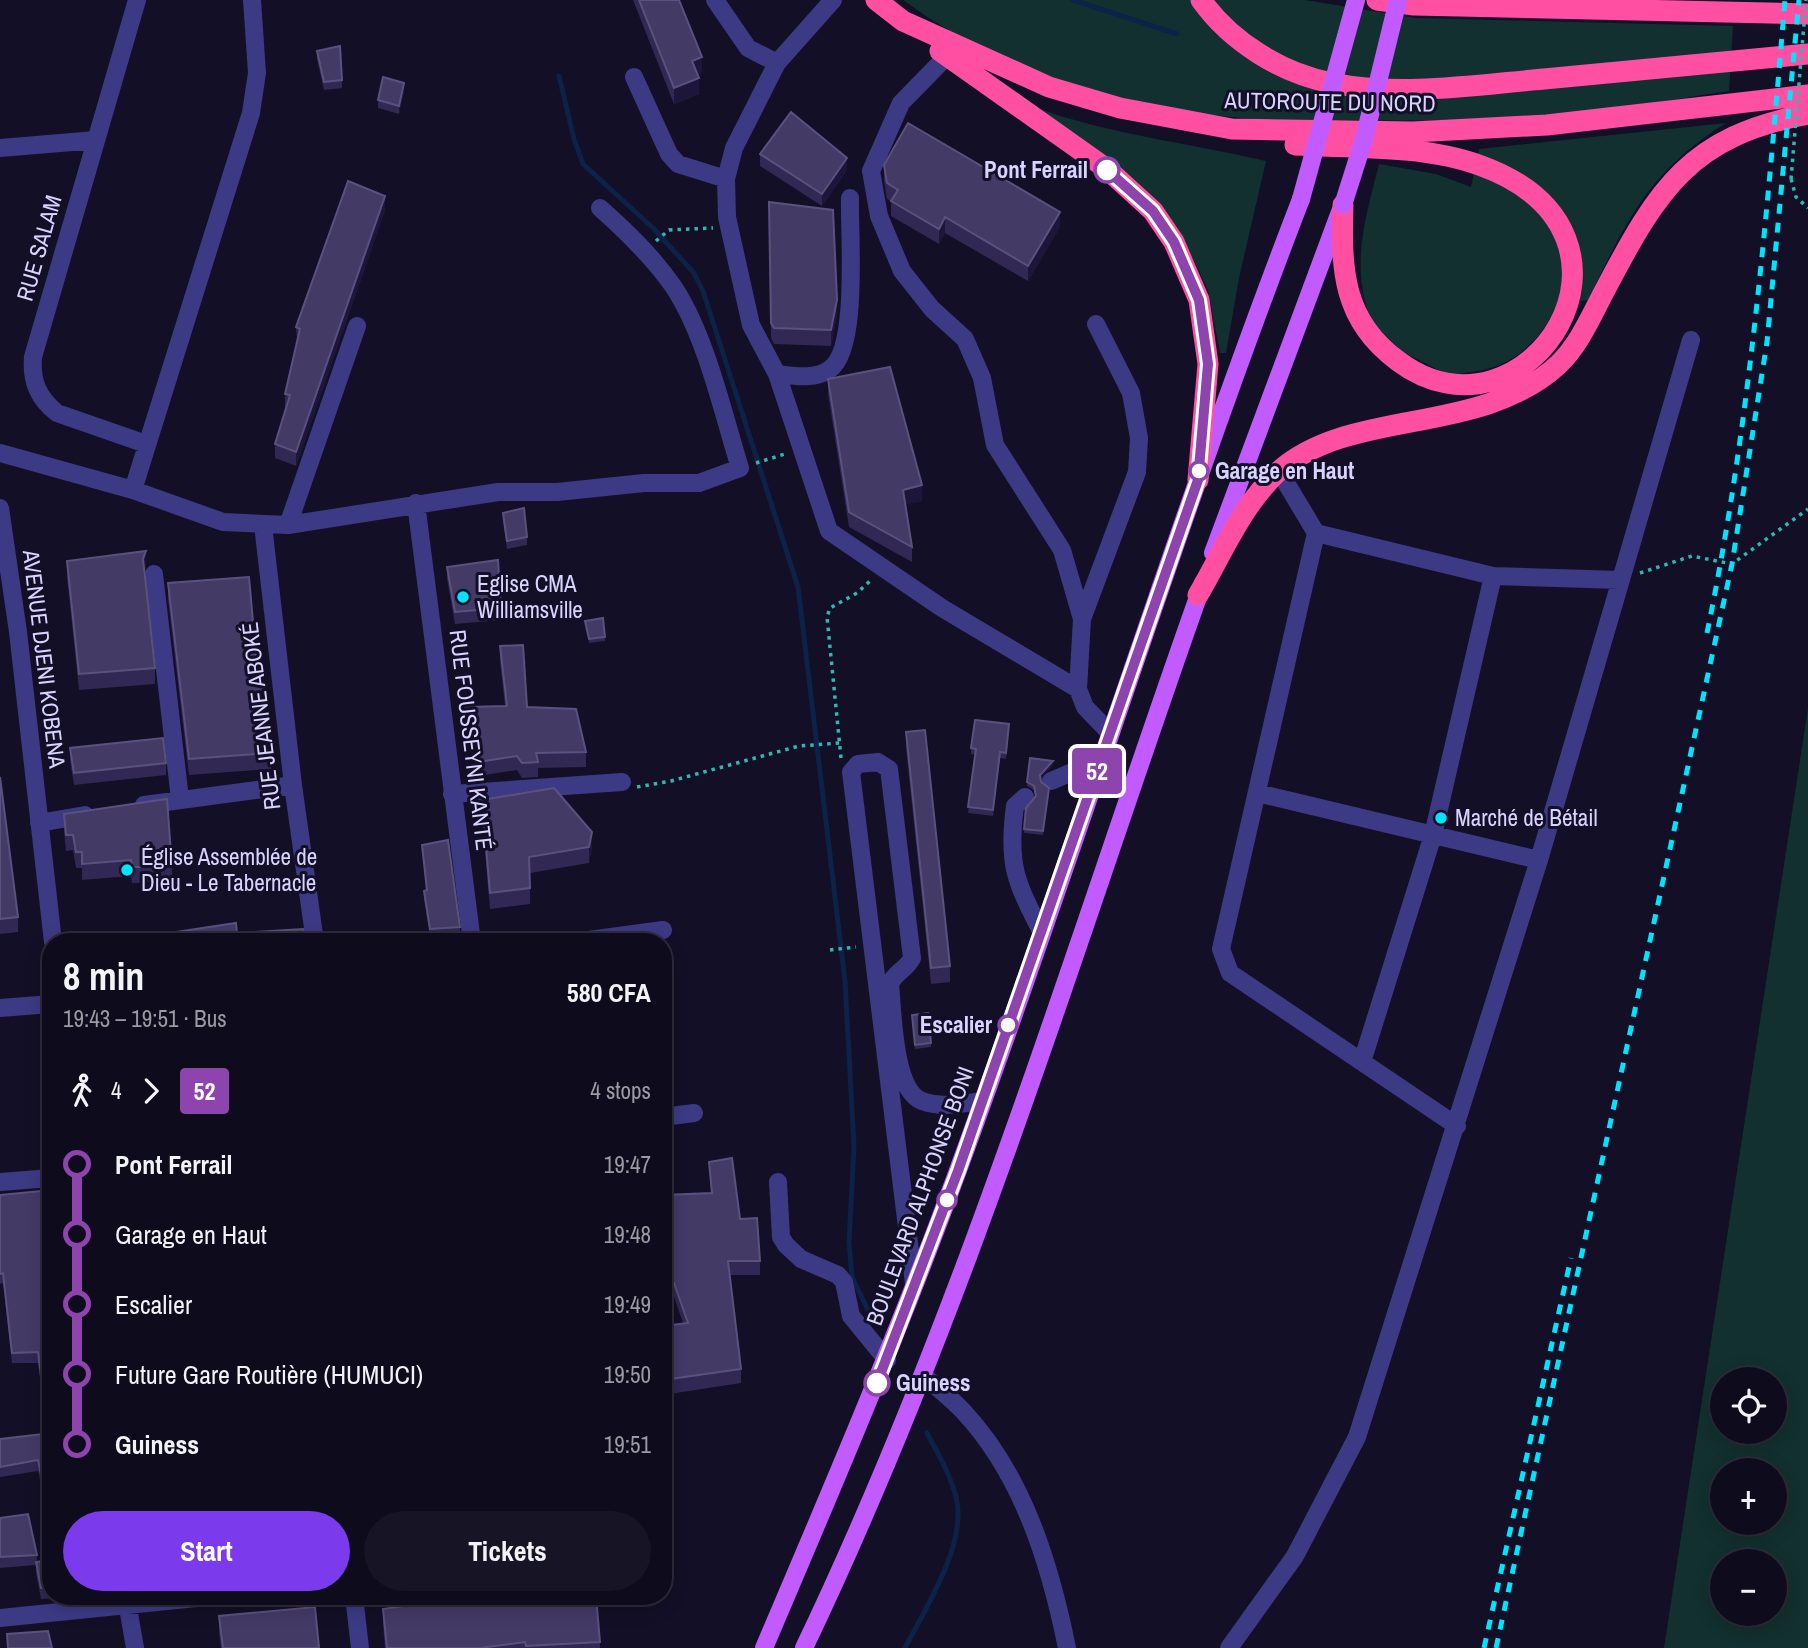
<!DOCTYPE html>
<html lang="en">
<head>
<meta charset="utf-8">
<style>
  :root { --surface:#0e0b1c; --page:#171425; --text:#f1f3f6; --muted:#9b9ba3; --line:#2e2b3b; --accent:#7c3aed }
  body { margin:0; font-family:"Archivo Narrow",sans-serif; background:var(--page); color:var(--text); height:100vh; display:flex; flex-direction:column; font-size:26px; white-space:nowrap }
  * { box-sizing:border-box; margin:0 }
  p { font-size:23px; color:var(--muted) }
  .icon { flex:none; width:38px; height:38px; fill:none; stroke:currentColor; stroke-width:2; stroke-linecap:round; stroke-linejoin:round }
  .map { position:relative; flex:1; overflow:hidden }
  .drawer { position:absolute; left:42px; top:933px; width:630px; height:672px; display:flex; flex-direction:column; background:var(--surface); border-radius:28px; box-shadow:0 4px 18px #0003,0 0 0 2px var(--line) }
  .drawer>* { flex:none }
  .badge { padding:0 14px; border-radius:5px; font-size:24px; line-height:46px }
  .fabs { position:absolute; left:1710px; top:1367px; display:grid; gap:14px }
  .fabs a { display:grid; place-items:center; width:77px; height:77px; border-radius:50%; background:var(--surface); box-shadow:0 4px 18px #0003,0 0 0 2px var(--line); font-size:35px }
  .map>.badge { position:absolute; translate:-50% -50%; box-shadow:0 0 0 4px #fff }
  .legs { display:flex; align-items:center; gap:10px; height:77px; padding:0 21px; font-size:23px }
  .legs p { margin-inline-start:auto }
  .overview { display:flex; align-items:center; justify-content:space-between; height:119px; padding:0 21px }
  h1 { font-size:38px; font-weight:700; line-height:52px }
  .button { display:flex; gap:14px; margin-top:auto; padding:14px 21px }
  .button a { flex:1; height:80px; border-radius:42px; background:var(--accent); color:#fff; font-size:28px; font-weight:700; line-height:80px; text-align:center }
  .button a+a { background:var(--page); color:var(--text) }
  ul { padding:0 21px; list-style:none }
  li { display:flex; align-items:center; gap:24px; height:70px; font-size:26px }
  li i { display:grid; place-items:center; width:10px; height:100%; margin:0 9px; background:currentColor }
  li i::after { content:''; width:18px; height:18px; margin:-9px; border:5px solid; border-radius:50%; background:var(--surface) }
  li p { margin-inline-start:auto }
  li:first-child i { background:linear-gradient(#0000 50%,currentColor 0) }
  li:last-child i { background:linear-gradient(currentColor 50%,#0000 0) }
  .map>svg:first-child { display:block }
  .green { fill:#12302f; fill-rule:evenodd }
  .lines { fill:none; stroke-linecap:round; stroke-linejoin:round }
  .stream { stroke:#0c2248; stroke-width:5 }
  .path { stroke:#2fb8b0; stroke-width:3.5; stroke-dasharray:3.5 5; stroke-linecap:butt }
  .minor { stroke:#3d3a85; stroke-width:18 }
  .major { stroke:#c25bff; stroke-width:18 }
  .highway { stroke:#ff4fa3; stroke-width:21 }
  .rail { stroke:#00e5ff; stroke-width:5; stroke-dasharray:10 9; stroke-linecap:butt }
  .path-bridge { stroke:#2fb8b0; stroke-width:3.5; stroke-dasharray:3.5 5; stroke-linecap:butt }
  .major-bridge { stroke:#c25bff; stroke-width:18 }
  .wall { fill:#312854 }
  .shaded-wall { fill:#1d163a }
  .building { fill:#433a66; stroke:#5a527e; stroke-width:2 }
  .line-1-casing { stroke:#fff; stroke-width:16 }
  .line-1 { stroke:#8e44ad; stroke-width:10 }
  .stop-1-dot { fill:#fff; stroke:#8e44ad; stroke-width:3.5 }
  .poi-dot { fill:#00e5ff; stroke:#130f26; stroke-width:2.5 }
  .labels { text-anchor:middle; stroke-width:6; stroke-linejoin:round; paint-order:stroke }
  .street-label { font-size:23px; fill:#d9d4ff; stroke:#130f26 }
  .stop-label { font-size:23px; font-weight:bold; fill:#d9d4ff; stroke:#130f26; text-anchor:end }
  .poi-label { font-size:23px; fill:#d9d4ff; stroke:#130f26; text-anchor:start }
</style>
</head>
<body>
<div class="map">
<svg width="1808" height="1648" viewBox="0 0 1808 1648">
  <rect width="100%" height="100%" fill="#130f26"/>
  <path class="green" d="M903,0H1305L1416,18L1733,26L1729,91C1668,100 1607,112 1545,117C1486,121 1425,121 1366,120C1329,120 1291,122 1255,119C1132,110 1003,74 903,0Z
    M1013,99C1095,133 1180,141 1266,161L1239,278L1226,353H1220L1208,290L1195,262L1173,228Z
    M1726,123C1648,172 1627,220 1588,300L1558,304C1540,341 1513,368 1470,372C1464,373 1455,375 1449,374C1438,371 1426,363 1415,358C1392,347 1377,336 1368,311C1351,261 1367,212 1379,164L1436,174L1471,187L1479,149Z
    M1808,708V1648H1664ZM1722,1379H1774V1432H1722ZM1774,1470V1522H1722V1470ZM1774,1561V1614H1722V1561Z"/>
  <g class="lines">
    <path class="stream" d="M1073,0L1177,34
      M559,76L574,139L583,164L653,228L694,273L703,291L798,587L845,981L854,1146L849,1242L852,1277L868,1310
      M905,1648C925,1609 968,1543 956,1497C950,1474 938,1454 927,1433"/>
    <path class="path" d="M1791,179L1796,197L1808,208
      M656,241L669,230L713,228
      M756,463L785,454
      M1640,573L1692,556L1732,564L1808,509
      M841,758L827,617L830,608L857,593L871,580
      M637,787L671,781L799,746L839,743
      M830,950L856,947"/>
    <path class="minor" d="M137,0L33,357C31,381 38,398 57,413L146,444
      M715,0L748,48L777,63
      M833,0L777,63L734,148L726,179L727,217L751,325L777,374L829,531L942,608L1078,689
      M947,56L901,103L871,171L879,216L902,271L932,309L965,339L982,378L995,445L1062,550L1082,619L1078,689L1085,707L1109,732
      M634,77L669,154L678,164L726,179
      M0,148L96,140
      M777,374C794,376 815,380 830,369C859,349 849,234 850,198
      M0,453L133,490L223,522L288,525L498,492H557L644,483H699L740,468C723,413 705,333 673,286C652,256 627,232 600,208
      M1279,471L1316,533L1221,949L1230,973L1457,1126
      M133,490L251,113L257,73L252,0
      M416,503L472,942
      M0,508L18,632L53,942
      M263,525L293,785L315,942
      M288,525L357,326
      M1316,533L1493,576L1620,580
      M154,574L180,799
      M1082,619L1137,472L1139,438L1131,393L1096,324
      M1051,781L1101,760
      M1257,793L1539,860
      M452,794L622,782
      M1025,797L1015,806C1007,865 1016,882 1042,933
      M144,805L293,785
      M39,823L85,815
      M574,942L663,930
      M0,1008L51,1004
      M1362,1062L1433,835L1493,576
      M663,1117L694,1113
      M0,1182L51,1178
      M778,1182L781,1237L786,1245L801,1259L838,1275L844,1282L851,1316L887,1360
      M914,1284L851,772L858,764L878,762L889,769L912,958C906,970 895,972 890,984C893,1012 893,1090 922,1101C941,1108 962,1104 982,1101
      M923,1375C936,1387 951,1398 963,1411C1023,1475 1050,1564 1067,1648
      M126,1596L135,1648
      M354,1596L360,1648
      M0,1618L216,1596
      M1229,1648L1295,1556L1357,1437L1539,860L1691,340"/>
    <path class="major" d="M1213,553L1340,212
      M764,1648C831,1491 898,1334 957,1173C1076,850 1177,520 1301,199
      M804,1648C968,1305 1076,940 1203,583"/>
    <path class="highway" d="M876,0L903,21L1049,87L1120,108L1232,129L1413,132L1547,125L1808,95
      M1201,0C1231,42 1281,73 1332,83C1400,97 1475,85 1544,79C1632,70 1720,62 1808,54
      M1377,0L1414,5L1808,14
      M940,51L1107,169L1153,211L1174,242L1199,300L1208,364L1198,480
      M1295,145C1352,148 1425,145 1479,165C1672,234 1526,457 1398,361C1342,320 1341,269 1343,205
      M1198,595C1222,554 1243,503 1279,471C1351,407 1479,437 1558,365C1580,344 1592,314 1606,288C1658,189 1690,136 1808,114"/>
    <path class="rail" d="M1707,633C1750,425 1767,212 1785,0
      M1484,1648L1571,1258
      M1496,1648L1732,564L1767,342L1799,0"/>
    <path class="path-bridge" d="M1791,179L1806,0"/>
    <path class="major-bridge" d="M1301,199L1356,0
      M1343,205L1364,139L1398,0"/>
  </g>
  <path class="wall" d="M633,0H679L702,72L697,74L699,94L674,104Z
    M317,51L342,80V88L324,90L317,59Z
    M404,91L399,114L378,108V100Z
    M760,154L847,170L822,206L760,166Z
    M884,165L1060,227L1028,281L945,233L939,244L891,216V201L887,199L884,180Z
    M769,202L837,315L831,346L774,344L771,338Z
    M385,210L296,466L275,458V444L286,408L285,407V394L297,342L296,327Z
    M828,379L922,501L906,504L912,547V562L849,527L828,394Z
    M503,513L527,537V545L507,549L503,521Z
    M67,561L146,567L144,571L155,668V684L79,690L67,577Z
    M447,567L501,608V620L455,624L447,579Z
    M168,583L258,678L271,753V769L189,775L168,599Z
    M585,621L605,637V641L589,643Z
    M500,646L527,707L586,752V767L538,768V777L522,778L517,770L478,776L465,722V707L505,706L500,661Z
    M1009,730L1006,759L1000,758L993,816L968,813L975,755L971,754V748Z
    M906,732L950,966V982L931,984L906,748Z
    M70,748L166,763V775L74,785L70,760Z
    M1053,765L1040,778L1041,782L1049,792L1043,835L1024,833V829L1035,797L1034,790L1027,786V782Z
    M0,777L18,917V932L0,934Z
    M482,800L592,847L589,863L530,873V904L490,909L482,816Z
    M64,814L172,867V882L132,883L131,876L82,880V868H76L73,850L66,851L64,830Z
    M422,845L460,927V935L430,937L424,899V891H426Z
    M912,1019L931,1043V1047L915,1049Z
    M709,1162L740,1219L760,1261V1275H730L741,1369V1383L663,1395V1326L683,1323L674,1297L663,1291V1195L711,1193Z
    M51,1190V1401L43,1402L38,1363H12L3,1283L0,1284V1195Z
    M51,1433V1519H48L38,1471L0,1477V1439Z
    M0,1518L37,1555V1562L51,1560V1596H103L41,1599L36,1573V1565L0,1568Z
    M383,1609L600,1642V1648H385L383,1624Z
    M219,1616L319,1648H221L219,1632Z"/>
  <path class="shaded-wall" d="M702,57V72L692,76V61Z
    M699,78V94L674,104V88Z
    M404,83V91L399,114V106Z
    M847,158V170L822,206V194Z
    M385,196V210L296,466V452Z
    M1060,212V227L1028,281V266Z
    M945,217V233L939,244V229Z
    M837,300V315L831,346V330Z
    M922,485V501L903,505V490Z
    M146,551V567L143,575V559Z
    M1053,761V765L1040,779V775Z
    M592,832V847L589,863V847Z"/>
  <path class="building" d="M639,0H679L702,57L692,61L699,78L674,88Z
    M340,46L342,80L324,82L317,51Z
    M383,77L404,83L399,106L378,100Z
    M791,112L847,158L822,194L760,154Z
    M908,123L1060,212L1028,266L945,217L939,229L891,201L898,190L887,183L884,165Z
    M348,181L385,196L296,452L275,444L290,395L285,394L300,329L296,327Z
    M769,202L833,210L837,300L831,330L774,328L771,323Z
    M890,367L922,485L903,490L912,547L849,512L828,379Z
    M524,508L527,537L507,541L503,513Z
    M146,551L143,559L155,668L79,674L67,561Z
    M498,560L501,608L455,612L447,567Z
    M249,577L258,678L262,677L271,753L189,759L168,583Z
    M603,618L605,637L589,639L585,621Z
    M523,645L527,707L576,709L586,752L536,753L538,762L522,763L517,756L478,762L465,707L507,706L500,646Z
    M975,720L1009,724L1006,753L1000,752L993,810L968,807L976,749L971,748Z
    M925,730L950,966L931,968L906,732Z
    M163,738L166,763L74,773L70,748Z
    M1030,758L1053,761L1040,775L1041,782L1049,788L1043,831L1024,829L1026,808L1036,796L1034,786L1027,782Z
    M0,777L18,917L0,919Z
    M554,788L592,832L589,847L529,857L530,888L490,893L482,800Z
    M167,799L172,867H132L131,860L82,864V852H76L73,835H66L64,814Z
    M448,840L460,927L430,929L424,891L427,890L422,845Z
    M236,923L237,933L303,929L307,942H150L149,936Z
    M928,1013L931,1043L915,1045L912,1015Z
    M732,1158L740,1219L757,1218L760,1261H728L741,1369L663,1380V1326L688,1323L674,1283L663,1277V1195L712,1193L709,1162Z
    M51,1190V1391L43,1392L38,1352L12,1353L3,1273L0,1274V1195Z
    M51,1433V1508H48L38,1460L0,1467V1439Z
    M28,1514L37,1555L0,1557V1518Z
    M51,1560V1588H41L36,1562Z
    M450,1596H596L600,1642L526,1646L525,1642L480,1648H387L383,1609L451,1599Z
    M315,1607L319,1648H223L219,1616Z
    M48,1631L52,1648H8L7,1634Z"/>
  <g class="lines">
    <defs>
      <path id="line-1" d="M877,1383L958,1171L1198,480L1208,364L1199,300L1174,242L1153,211L1107,170"/>
    </defs>
    <use href="#line-1" class="line-1-casing"/>
    <use href="#line-1" class="line-1"/>
  </g>
  <g class="stop-1-dot">
    <circle cx="1107" cy="170" r="12"/>
    <circle cx="1199" cy="471" r="9"/>
    <circle cx="1008" cy="1025" r="9"/>
    <circle cx="947" cy="1200" r="9"/>
    <circle cx="877" cy="1383" r="12"/>
  </g>
  <g class="poi-dot">
    <circle cx="463" cy="597" r="7"/>
    <circle cx="1441" cy="818" r="7"/>
    <circle cx="127" cy="870" r="7"/>
  </g>
  <g class="labels">
    <g class="street-label">
      <text transform="translate(1330 102) rotate(1)" y="8">AUTOROUTE DU NORD</text>
      <text transform="translate(39 248) rotate(-74)" y="8">RUE SALAM</text>
      <text transform="translate(44 659) rotate(83)" y="8">AVENUE DJENI KOBENA</text>
      <text transform="translate(261 716) rotate(-97)" y="8">RUE JEANNE ABOKÉ</text>
      <text transform="translate(471 740) rotate(83)" y="8">RUE FOUSSEYNI KANTÉ</text>
      <text transform="translate(920 1196) rotate(-70)" y="8">BOULEVARD ALPHONSE BONI</text>
    </g>
    <g class="stop-label">
      <text x="1088" y="178">Pont Ferrail</text>
      <text x="1215" y="479" text-anchor="start">Garage en Haut</text>
      <text x="992" y="1033">Escalier</text>
      <text x="896" y="1391" text-anchor="start">Guiness</text>
    </g>
    <g class="poi-label">
      <text x="477" y="592">Eglise CMA<tspan x="477" dy="26">Williamsville</tspan></text>
      <text x="1455" y="826">Marché de Bétail</text>
      <text x="141" y="865">Église Assemblée de<tspan x="141" dy="26">Dieu - Le Tabernacle</tspan></text>
    </g>
  </g>
</svg>
<div class="fabs">
<a><svg class="icon" aria-label="locate" viewBox="0 0 24 24"><circle cx="12" cy="12" r="6"/><path d="M12 2v4M12 18v4M2 12h4M18 12h4"/></svg></a>
<a>+</a>
<a>−</a>
</div>
<b class="badge" style="left:1097px;top:771px;background:#8e44ad;color:#fff">52</b>
<section class="drawer">
<div class="overview"><div><h1>8 min</h1><p>19:43 – 19:51 · Bus</p></div><b>580 CFA</b></div>
<div class="legs"><svg class="icon" aria-label="walk" viewBox="0 0 24 24"><circle cx="13" cy="4" r="2"/><path d="M13 8l-2 6 4 7M11 14l-3 7M7 12l3-4h3l4 4"/></svg>4<svg class="icon" aria-label="forward" viewBox="0 0 24 24"><path d="M9 5l7 7-7 7"/></svg><b class="badge" style="background:#8e44ad;color:#fff">52</b><p>4 stops</p></div>
<ul>
<li><i style="color:#8e44ad"></i><b>Pont Ferrail</b><p>19:47</p></li>
<li><i style="color:#8e44ad"></i><span>Garage en Haut</span><p>19:48</p></li>
<li><i style="color:#8e44ad"></i><span>Escalier</span><p>19:49</p></li>
<li><i style="color:#8e44ad"></i><span>Future Gare Routière (HUMUCI)</span><p>19:50</p></li>
<li><i style="color:#8e44ad"></i><b>Guiness</b><p>19:51</p></li>
</ul>
<div class="button"><a>Start</a><a>Tickets</a></div>
</section>
</div>
</body>
</html>
